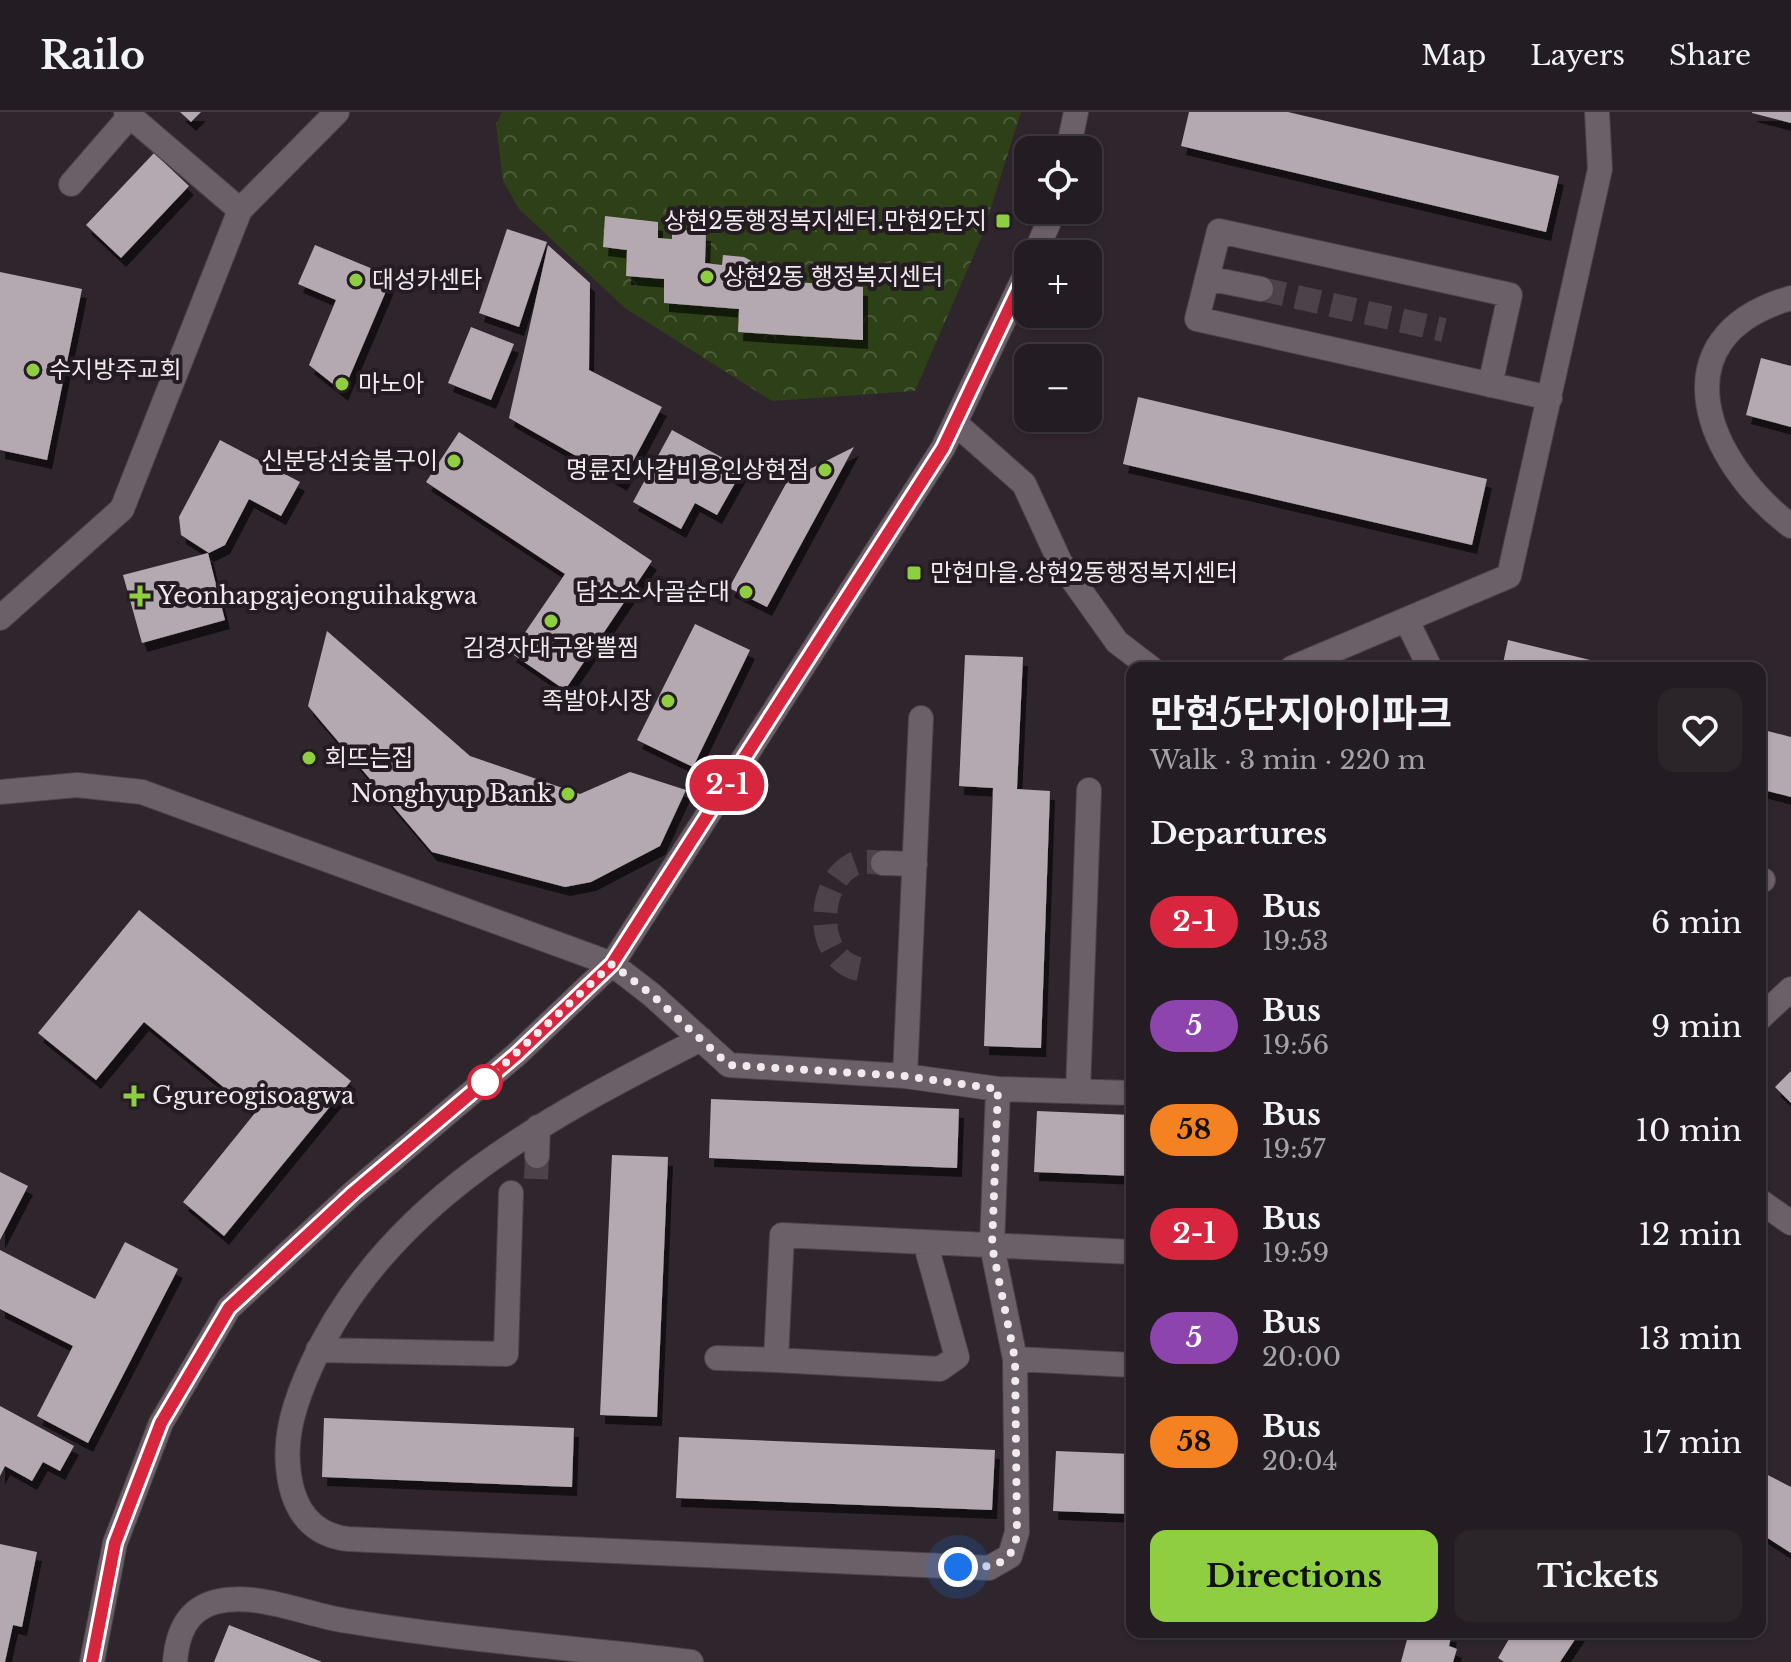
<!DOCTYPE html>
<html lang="en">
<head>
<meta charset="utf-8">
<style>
  :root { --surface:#231c22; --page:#2b252a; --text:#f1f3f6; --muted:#a3a1a5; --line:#403a40; --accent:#8fcd41 }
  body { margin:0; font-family:"Libre Baskerville","Noto Sans KR",serif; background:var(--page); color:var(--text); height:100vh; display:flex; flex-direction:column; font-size:30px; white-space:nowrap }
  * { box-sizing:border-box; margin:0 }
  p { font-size:26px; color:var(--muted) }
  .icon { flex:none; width:44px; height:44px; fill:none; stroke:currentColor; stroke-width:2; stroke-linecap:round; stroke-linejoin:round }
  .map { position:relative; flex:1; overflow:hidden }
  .panel { position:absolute; left:1126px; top:550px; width:640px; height:976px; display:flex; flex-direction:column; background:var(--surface); border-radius:16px; box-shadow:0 2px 6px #0004,0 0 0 2px var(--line) }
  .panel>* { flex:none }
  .badge { padding:0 16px; border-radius:26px; font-size:28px; line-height:52px }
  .buttons { position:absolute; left:1014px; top:24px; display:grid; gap:16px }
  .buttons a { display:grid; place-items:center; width:88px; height:88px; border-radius:16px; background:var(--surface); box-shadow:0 2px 6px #0004,0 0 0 2px var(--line); font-size:40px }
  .you { position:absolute; width:40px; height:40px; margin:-20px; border:6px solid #fff; border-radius:50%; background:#1a73e8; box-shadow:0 0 0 12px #1a73e833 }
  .map>.badge { position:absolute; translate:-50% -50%; box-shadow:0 0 0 4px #fff }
  h2 { padding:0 24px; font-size:30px; line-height:72px }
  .round { display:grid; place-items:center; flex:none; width:84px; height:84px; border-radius:16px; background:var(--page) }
  .overview { display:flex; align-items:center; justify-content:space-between; height:136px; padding:0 24px }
  h1 { font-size:38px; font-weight:700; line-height:60px }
  .primary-button { display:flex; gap:16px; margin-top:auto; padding:16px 24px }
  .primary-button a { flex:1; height:92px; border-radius:16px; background:var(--accent); color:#111; font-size:32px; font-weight:700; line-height:92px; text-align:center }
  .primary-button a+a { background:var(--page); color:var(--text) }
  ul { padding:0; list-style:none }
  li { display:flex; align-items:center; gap:24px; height:104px; padding:0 24px }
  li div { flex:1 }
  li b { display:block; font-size:30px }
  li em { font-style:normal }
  li .badge { min-width:88px; font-weight:700; text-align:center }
  header { display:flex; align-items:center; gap:48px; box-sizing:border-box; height:112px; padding:0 40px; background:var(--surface); border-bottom:2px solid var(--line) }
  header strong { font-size:38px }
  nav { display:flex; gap:44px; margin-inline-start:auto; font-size:28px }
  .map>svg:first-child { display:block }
  .park { fill:url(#park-crowns) }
  .building { fill:#b5a9b1; filter:url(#shadow) }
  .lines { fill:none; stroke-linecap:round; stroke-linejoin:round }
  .minor-tunnel { stroke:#4c434a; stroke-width:24; stroke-dasharray:24 12; stroke-linecap:butt }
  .minor-casing { stroke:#4b4349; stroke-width:26 }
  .minor { stroke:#6b6068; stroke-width:24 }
  .line-casing { stroke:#fff; stroke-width:18 }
  .line { stroke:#d7263d; stroke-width:12 }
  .walk { stroke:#f0e9ee; stroke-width:8; stroke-dasharray:0 14.4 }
  .poi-dot { fill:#8fcd41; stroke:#251c23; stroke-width:3 }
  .stop-dot { fill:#fff; stroke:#d7263d; stroke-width:4 }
  .labels { text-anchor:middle; stroke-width:8; stroke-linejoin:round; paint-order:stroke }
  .poi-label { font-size:24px; fill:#f0e9ee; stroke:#251c23; text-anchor:start }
</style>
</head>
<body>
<header>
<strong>Railo</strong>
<nav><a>Map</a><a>Layers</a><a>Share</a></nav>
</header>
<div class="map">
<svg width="1791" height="1550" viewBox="0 0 1791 1550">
  <defs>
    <pattern id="park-crowns" width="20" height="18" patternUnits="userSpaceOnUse" patternTransform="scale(2)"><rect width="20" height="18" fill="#2d4018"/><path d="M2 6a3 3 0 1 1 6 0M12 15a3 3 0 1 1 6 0" fill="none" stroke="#4c5c3a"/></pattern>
    <filter id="shadow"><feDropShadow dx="5" dy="9" stdDeviation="0" flood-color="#0009"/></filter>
  </defs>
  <rect width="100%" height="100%" fill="#2f262d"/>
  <path class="park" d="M502,0H1021L982,124L915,279L772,289L625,196L518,96L503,68L496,12Z"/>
  <path class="building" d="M180,0H201L191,10Z
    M1189,0H1288L1559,64L1546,120L1181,34Z
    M1752,0H1791V11L1752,1Z
    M154,41L189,74L121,146L86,113Z
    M605,104L658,110V126L672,127V117L706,120L705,151L722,153L723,143L744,145L769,158L770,168L863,175V228L738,220L739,197L664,191V167L626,164L627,138L603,135Z
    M507,117L547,130L519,215L479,201Z
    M315,133L392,165L343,280L309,253L336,188L298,172Z
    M548,133L590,171L589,258L662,295L622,370L509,306Z
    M0,160L82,177L47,348L0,338Z
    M471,215L514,232L491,288L448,271Z
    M1761,246L1791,254V315L1746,303Z
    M1138,285L1487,367L1472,433L1123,352Z
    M672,318L743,357L717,403L695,391L681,417L633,390Z
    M459,320L652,449L565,578L511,541L565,462L426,370Z
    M220,328L300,370L281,404L249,387L225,433L209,441L181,423L179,405Z
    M854,335L767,495L729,476L788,368Z
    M208,441L225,508L142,531L123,463Z
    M695,512L750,538L693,655L637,628Z
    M327,519L470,644L580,682L630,660L686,678L660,734L591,770L565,775L432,740L308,594Z
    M1508,528L1619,555V556H1502Z
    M965,543L1023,545L1017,677L1050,679L1041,936L984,934L993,676L959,674Z
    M1760,617L1791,625V685L1760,677Z
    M139,798L351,969L224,1124L183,1090L255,1001L144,910L96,968L38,921Z
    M1791,959V991L1775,975Z
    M711,987L959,997L957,1056L709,1046Z
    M1037,999L1132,1003V1064L1034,1060Z
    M612,1043L668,1045L657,1305L600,1303Z
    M0,1060L28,1074L0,1128Z
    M125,1130L178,1157L88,1331L37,1304L73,1234L0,1197V1138L95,1187Z
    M0,1294L74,1334L60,1359L43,1350L32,1369L5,1354L0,1364Z
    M324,1306L574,1316L572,1375L322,1365Z
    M679,1325L995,1338L992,1398L676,1386Z
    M1056,1339L1132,1342V1402L1053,1399Z
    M1760,1359L1791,1375V1441L1760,1421Z
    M0,1432L37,1440L22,1515L13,1513L5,1550H0Z
    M229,1513L322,1550H214Z
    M1409,1520L1452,1521L1449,1534L1457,1537L1453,1550H1401Z
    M1513,1520H1580L1560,1550H1504L1498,1546Z"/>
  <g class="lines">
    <path class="minor-tunnel" d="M1261,177L1444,218
      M859,857C815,848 815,773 852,753C861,748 873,750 883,751
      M536,1067L537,1044"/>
    <defs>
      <path id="minor" d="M130,4L240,98
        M1068,38L1076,0
        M71,72L130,4L126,0
        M1035,142L1054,98
        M1207,166L1261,177
        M1791,186C1655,225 1706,350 1791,414
        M1490,273L1510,183L1219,119L1197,207L1550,286
        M955,311L1024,372L1060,450L1117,530L1151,556
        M0,506L122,397L240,98L337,0
        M1407,509L1430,556
        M1292,556L1509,464L1600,57L1597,0
        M0,680L77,673L142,680L612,852L652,883L729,953L905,964L998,977L992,1134L1015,1247L1017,1420L1010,1444L989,1456L348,1427C312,1423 294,1399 289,1363C283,1323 296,1287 312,1252C387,1088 548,1005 701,927
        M883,751L915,752
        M1760,768H1763
        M1760,906L1791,877
        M905,964L921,606
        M998,977L1132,981
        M1078,979L1089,678
        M537,1044L538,1015
        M1760,1089L1791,1111
        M925,1130L957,1245L940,1257L776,1248L782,1123L1132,1140
        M318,1238L506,1242L511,1081
        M717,1246L776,1248
        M1015,1247L1132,1253
        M92,1550L115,1431L161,1311L229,1196L353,1081L516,943L612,852L943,336L1028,157
        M175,1550C177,1523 186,1498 215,1490C257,1479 306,1503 347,1509C461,1528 577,1536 691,1550"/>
    </defs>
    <use href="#minor" class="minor-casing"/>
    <use href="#minor" class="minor"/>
  </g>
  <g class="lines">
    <defs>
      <path id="line" d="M92,1550L115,1431L161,1311L229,1196L353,1081L516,943L612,852L943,336L1028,157"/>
    </defs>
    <use href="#line" class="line-casing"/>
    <use href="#line" class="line"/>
    <path class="walk" d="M485,970L612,852L652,883L729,953L905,964L998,977L992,1134L1015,1247L1017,1420C1014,1456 988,1456 958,1455"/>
  </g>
  <g class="poi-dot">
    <rect x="995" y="101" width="16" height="16" rx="4"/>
    <circle cx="707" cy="165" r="8"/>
    <circle cx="356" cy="168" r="8"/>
    <circle cx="33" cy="258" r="8"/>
    <circle cx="342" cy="272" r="8"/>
    <circle cx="454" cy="349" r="8"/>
    <circle cx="825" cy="358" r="8"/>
    <rect x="906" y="453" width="16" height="16" rx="4"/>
    <circle cx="746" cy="480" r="8"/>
    <path d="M136 472h8v8h8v8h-8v8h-8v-8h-8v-8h8z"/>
    <circle cx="551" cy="509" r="8"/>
    <circle cx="668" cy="589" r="8"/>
    <circle cx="309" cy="646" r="8"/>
    <circle cx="568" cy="682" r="8"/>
    <path d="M130 972h8v8h8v8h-8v8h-8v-8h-8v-8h8z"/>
  </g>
  <circle class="stop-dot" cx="485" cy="970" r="16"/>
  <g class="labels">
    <g class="poi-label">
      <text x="987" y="117" text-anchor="end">상현2동행정복지센터.만현2단지</text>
      <text x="723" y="173">상현2동 행정복지센터</text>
      <text x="372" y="176">대성카센타</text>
      <text x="49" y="266">수지방주교회</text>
      <text x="358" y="280">마노아</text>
      <text x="438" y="357" text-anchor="end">신분당선숯불구이</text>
      <text x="809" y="366" text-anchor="end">명륜진사갈비용인상현점</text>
      <text x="930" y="469">만현마을.상현2동행정복지센터</text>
      <text x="730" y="488" text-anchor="end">담소소사골순대</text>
      <text x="158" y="492">Yeonhapgajeonguihakgwa</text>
      <text x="551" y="544" text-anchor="middle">김경자대구왕뽈찜</text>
      <text x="652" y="597" text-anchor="end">족발야시장</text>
      <text x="325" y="654">회뜨는집</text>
      <text x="552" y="690" text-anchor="end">Nonghyup Bank</text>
      <text x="152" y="992">Ggureogisoagwa</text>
    </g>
  </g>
</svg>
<div class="buttons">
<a><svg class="icon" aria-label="locate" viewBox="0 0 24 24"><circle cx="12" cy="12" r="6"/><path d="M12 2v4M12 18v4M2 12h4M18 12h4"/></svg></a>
<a>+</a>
<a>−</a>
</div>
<div class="you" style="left:958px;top:1455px"></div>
<b class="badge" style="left:727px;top:673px;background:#d7263d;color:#fff">2-1</b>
<section class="panel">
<div class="overview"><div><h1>만현5단지아이파크</h1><p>Walk · 3 min · 220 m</p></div><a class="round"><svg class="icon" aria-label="heart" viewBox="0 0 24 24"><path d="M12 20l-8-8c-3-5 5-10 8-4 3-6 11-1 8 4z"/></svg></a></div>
<h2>Departures</h2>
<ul>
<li><span class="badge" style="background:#d7263d;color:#fff">2-1</span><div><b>Bus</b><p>19:53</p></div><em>6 min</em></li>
<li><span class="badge" style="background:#8e44ad;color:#fff">5</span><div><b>Bus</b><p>19:56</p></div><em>9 min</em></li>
<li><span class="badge" style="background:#f58220;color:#111">58</span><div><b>Bus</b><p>19:57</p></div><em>10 min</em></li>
<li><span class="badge" style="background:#d7263d;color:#fff">2-1</span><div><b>Bus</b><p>19:59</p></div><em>12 min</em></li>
<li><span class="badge" style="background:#8e44ad;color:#fff">5</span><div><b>Bus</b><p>20:00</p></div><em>13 min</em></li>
<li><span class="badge" style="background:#f58220;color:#111">58</span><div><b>Bus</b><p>20:04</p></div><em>17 min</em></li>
</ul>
<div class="primary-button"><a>Directions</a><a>Tickets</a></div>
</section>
</div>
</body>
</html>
